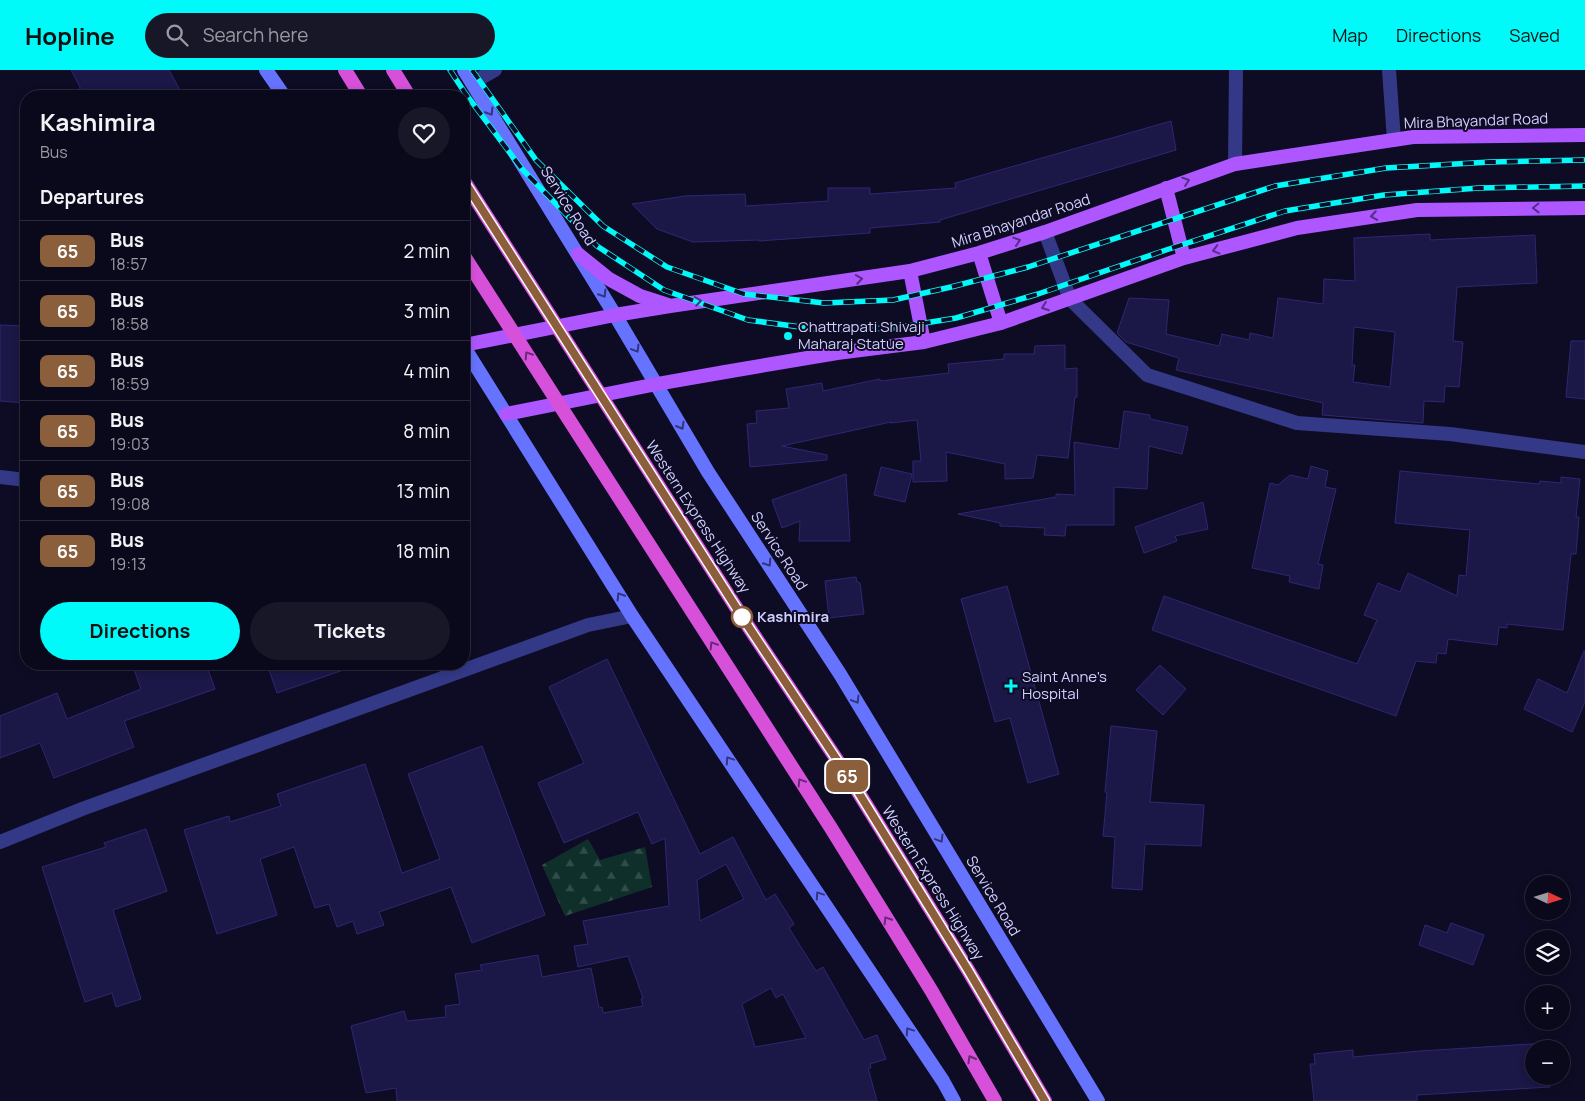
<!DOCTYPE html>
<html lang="en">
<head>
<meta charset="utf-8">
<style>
  :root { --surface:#0a091b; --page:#181728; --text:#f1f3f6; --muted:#999aa3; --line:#2a2a3a; --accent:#00faf9 }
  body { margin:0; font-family:Manrope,sans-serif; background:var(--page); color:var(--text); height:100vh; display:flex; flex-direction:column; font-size:19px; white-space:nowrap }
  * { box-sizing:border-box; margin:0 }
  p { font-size:16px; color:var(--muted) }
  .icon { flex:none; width:28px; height:28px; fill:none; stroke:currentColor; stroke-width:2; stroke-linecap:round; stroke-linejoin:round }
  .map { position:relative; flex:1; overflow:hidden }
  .drawer { position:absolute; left:20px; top:20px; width:450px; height:580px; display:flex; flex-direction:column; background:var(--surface); border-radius:20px; box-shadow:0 2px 8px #0003,0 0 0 1px var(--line) }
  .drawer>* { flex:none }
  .badge { padding:0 10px; border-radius:8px; font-size:18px; line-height:32px }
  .needle { width:32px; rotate:94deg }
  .tools { position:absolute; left:1525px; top:805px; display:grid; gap:10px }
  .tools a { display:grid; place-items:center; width:45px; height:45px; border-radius:50%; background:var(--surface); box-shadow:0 2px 8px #0003,0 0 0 1px var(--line); font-size:25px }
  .map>.badge { position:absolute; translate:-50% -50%; box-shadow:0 0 0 2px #fff }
  h2 { padding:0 20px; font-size:19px; line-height:45px }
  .round { display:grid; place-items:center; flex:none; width:52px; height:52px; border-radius:26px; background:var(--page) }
  .summary { display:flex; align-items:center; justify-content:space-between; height:85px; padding:0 20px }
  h1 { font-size:24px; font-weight:700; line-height:38px }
  .cta { display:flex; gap:10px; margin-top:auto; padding:10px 20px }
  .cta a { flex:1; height:58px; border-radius:30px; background:var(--accent); color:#111; font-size:20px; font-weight:700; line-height:58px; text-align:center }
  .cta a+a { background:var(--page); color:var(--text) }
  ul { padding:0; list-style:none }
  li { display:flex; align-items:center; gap:15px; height:60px; padding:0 20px; border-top:1px solid var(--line) }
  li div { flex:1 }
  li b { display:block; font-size:19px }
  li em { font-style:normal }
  li .badge { min-width:55px; font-weight:700; text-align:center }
  header { display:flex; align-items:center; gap:30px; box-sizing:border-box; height:70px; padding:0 25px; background:var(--accent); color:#111 }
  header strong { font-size:24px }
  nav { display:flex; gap:28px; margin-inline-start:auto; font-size:18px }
  .search { width:350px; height:45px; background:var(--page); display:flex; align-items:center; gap:12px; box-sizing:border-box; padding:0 18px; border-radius:28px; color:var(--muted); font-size:19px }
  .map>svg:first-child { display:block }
  .forest { fill:url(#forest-firs) }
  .building { fill:#1b1746; stroke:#2e2774; fill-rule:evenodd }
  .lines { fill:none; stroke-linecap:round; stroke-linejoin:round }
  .minor { stroke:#343987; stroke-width:14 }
  .secondary { stroke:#6673ff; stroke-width:14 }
  .primary { stroke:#ae56ff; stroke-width:14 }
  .trunk { stroke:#d650da; stroke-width:14 }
  .rail-casing { stroke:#00faf9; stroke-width:5.5 }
  .rail { stroke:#0e0c24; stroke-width:4; stroke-dasharray:11; stroke-linecap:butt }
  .oneway { stroke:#31357c }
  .oneway2 { stroke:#562d87 }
  .oneway3 { stroke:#682b76 }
  .line-casing { stroke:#fff; stroke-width:11 }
  .line { stroke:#8b5e3c; stroke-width:8 }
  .poi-dot { fill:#00faf9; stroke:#0e0c24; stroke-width:2 }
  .stop-dot { fill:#fff; stroke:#8b5e3c; stroke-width:2.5 }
  .labels { text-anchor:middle; stroke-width:4; stroke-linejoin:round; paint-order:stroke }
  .street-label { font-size:15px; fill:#d0cfff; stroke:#0e0c24 }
  .poi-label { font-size:15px; fill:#d0cfff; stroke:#0e0c24; text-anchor:start }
  .stop-label { font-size:15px; font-weight:bold; fill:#d0cfff; stroke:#0e0c24; text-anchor:start }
</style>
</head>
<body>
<header>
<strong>Hopline</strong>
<div class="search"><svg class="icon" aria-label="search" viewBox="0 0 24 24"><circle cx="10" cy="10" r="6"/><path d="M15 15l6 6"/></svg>Search here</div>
<nav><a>Map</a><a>Directions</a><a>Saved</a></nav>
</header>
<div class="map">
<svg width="1585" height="1031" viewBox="0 0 1585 1031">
  <defs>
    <pattern id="forest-firs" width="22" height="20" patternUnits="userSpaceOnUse" patternTransform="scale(1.25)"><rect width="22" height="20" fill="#0f2f2a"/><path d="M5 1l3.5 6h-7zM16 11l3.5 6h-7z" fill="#314c4a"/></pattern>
  </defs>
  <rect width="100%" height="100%" fill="#0e0c24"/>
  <path class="forest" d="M588,769L600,790L645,777L652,817L565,846L542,795Z"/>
  <path class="building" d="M71,0H169L183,26H80V17Z
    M1171,51L1176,80L940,150V152L870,158V163L759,171V170L693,172L657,159L632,134L685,126L745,124L746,136L828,131V118H870V124L956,118L955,113Z
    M1430,164V170L1535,165L1537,213L1457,217L1453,271L1463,272L1459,317L1445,316L1444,332L1424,331L1423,353L1322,345L1323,333L1176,300L1179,288L1126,272L1117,263L1129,228L1169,230L1166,264L1219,276L1222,264L1249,270L1250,263L1273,268L1278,228L1323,234L1324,209L1355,211L1354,168ZM1354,257L1395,262L1390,317L1353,312L1355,295H1352Z
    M0,255L26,256V333L0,331Z
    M1571,271H1585V329L1566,327Z
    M1065,275V299L1077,298V327H1075L1068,388L1037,385L1033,408L1005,409V394L946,382L947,411L913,412V391H921L917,350L890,353L891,352L782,376L827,385V390L750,397L747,354L757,353L756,341L789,338L786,319L822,313L823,321L880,309V311L949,303L948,294L1004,289V284H1034L1035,276Z
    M1124,341L1150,345V349L1188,357L1182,384L1149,376L1147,419L1114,417V455H1066L1065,466L1044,465L1045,458L1000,456V453L958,444L1056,427V424L1075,425L1074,372L1119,379Z
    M1311,396L1328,401L1325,417L1336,419L1318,494L1323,495L1319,519L1289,512L1290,506L1252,498L1270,413L1278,415L1290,405L1308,409Z
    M881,397L912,404L905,432L874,425Z
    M1400,401L1539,414L1540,411L1561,413V407L1580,409L1576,447H1579L1576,484H1571L1563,560L1507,554V558L1499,557L1497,575L1448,569L1446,584L1437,583L1436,593L1416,591L1396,646L1152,560L1164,526L1357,594L1377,550L1364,545L1378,513L1400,522L1408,503L1457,526L1459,505L1466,506L1470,460L1395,453Z
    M846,404L850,471H799L800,451L782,458L772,430Z
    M1203,432L1208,459L1175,466L1177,471L1144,483L1135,457Z
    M856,507L857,512L860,513L864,544L829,548L825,511Z
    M1007,516L1059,704L1028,713L1010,648L995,652L961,529Z
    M1584,581H1585V632L1572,662L1524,639L1538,609L1567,623Z
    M607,589L700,784L733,767L766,830L775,824L794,854L789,858L816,901L823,897L864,970L877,965L886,989L870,994L871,998H868L877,1031H397L396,1018L366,1023L351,956L404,941L407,951L446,947L445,936L460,934L455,904L482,900L480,895L538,885L542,907L591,898L599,938L602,937L603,943L643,936L641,929L643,928L628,886L578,897L574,876L588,874L583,851L669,836L665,768L652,774L638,742L564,773L538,713L584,693L549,617ZM726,794L744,829L700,851L697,810ZM771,918L776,928L783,924L806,968L755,977L742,934Z
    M132,594H206L215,619L124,651L134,677L54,708L40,673L0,688V646L57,623L67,649L141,619Z
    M267,594H351L352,597L277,623Z
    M1160,595L1186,619L1163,645L1136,620Z
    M1111,656L1157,661L1150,732L1204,735L1201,776L1145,774L1142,820L1112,818L1115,767L1103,766L1107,723L1105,722Z
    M482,676L545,845L472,873L451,817L379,842L384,855L357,864L353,851L337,857L329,834L315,838L294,777L260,789L277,845L217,864L184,760L229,746L230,752L281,736L277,724L365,694L402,803L440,789L408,704Z
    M146,759L167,821L113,840L141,929L116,937L112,923L85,932L42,797L106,777L104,773Z
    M1451,853L1484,865L1473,895L1419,875L1425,855L1447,863Z
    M1547,973L1548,979H1534V1006H1549L1550,1017L1417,1025V1031H1314L1310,994H1315L1314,984L1353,980V987L1420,981Z"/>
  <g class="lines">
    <path class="minor" d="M1389,0L1394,70
      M472,13L495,0
      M1235,94L1236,0
      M1045,162L1070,229L1147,305L1297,353L1450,364L1585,382
      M0,407L26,410
      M0,772L82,739L588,555L632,546"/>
    <path class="secondary" d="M266,0L284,26
      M464,0L615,245L708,402L840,604L1098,1031
      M464,277L632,546L943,1011L954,1031"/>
    <path class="primary" d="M1166,118L1184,188
      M979,183L1001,253
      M578,184L609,209L640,226L668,235
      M910,201L924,272
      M464,275L615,245L670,236L910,201L979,183L1045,162L1235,94L1413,67L1585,65
      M506,344L657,314L725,302L837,283L924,272L1001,253L1184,188L1297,158L1417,140L1585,138"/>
    <path class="trunk" d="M345,0L361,26
      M393,0L409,26
      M464,111L748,556L857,720L968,900L1045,1031
      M464,186L831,758L931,920L995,1031"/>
    <defs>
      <path id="rail" d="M450,0L465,23L522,99L597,176L664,220L748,250L823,260L894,258L956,248L1038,224L1163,181L1285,141L1384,125L1479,118L1585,116
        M472,0L536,90L603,156L667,197L744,224L824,233L893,230L951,217L1028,197L1275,116L1386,98L1490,92L1585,90"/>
    </defs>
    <use href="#rail" class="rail-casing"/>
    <use href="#rail" class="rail"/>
  </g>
  <defs><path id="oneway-chevron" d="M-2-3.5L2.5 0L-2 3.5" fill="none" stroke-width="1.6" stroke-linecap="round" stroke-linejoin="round" transform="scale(1.25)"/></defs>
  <g class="oneway">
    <use href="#oneway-chevron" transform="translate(490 42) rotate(58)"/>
    <use href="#oneway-chevron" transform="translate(603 224) rotate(58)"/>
    <use href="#oneway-chevron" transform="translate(636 279) rotate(59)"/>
    <use href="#oneway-chevron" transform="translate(681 356) rotate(60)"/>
    <use href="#oneway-chevron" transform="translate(768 493) rotate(57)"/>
    <use href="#oneway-chevron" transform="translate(620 526) rotate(-122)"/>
    <use href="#oneway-chevron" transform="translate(856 630) rotate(59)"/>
    <use href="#oneway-chevron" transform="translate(729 690) rotate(-124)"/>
    <use href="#oneway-chevron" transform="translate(940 769) rotate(59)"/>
    <use href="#oneway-chevron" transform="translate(819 825) rotate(-124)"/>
    <use href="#oneway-chevron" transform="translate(909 961) rotate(-124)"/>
  </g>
  <g class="oneway2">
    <use href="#oneway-chevron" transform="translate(1186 111) rotate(-19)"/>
    <use href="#oneway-chevron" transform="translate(1536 138) rotate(179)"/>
    <use href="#oneway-chevron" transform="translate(1374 146) rotate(171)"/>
    <use href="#oneway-chevron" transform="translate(1017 171) rotate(-18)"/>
    <use href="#oneway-chevron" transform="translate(1216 180) rotate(165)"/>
    <use href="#oneway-chevron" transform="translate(859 209) rotate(-9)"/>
    <use href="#oneway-chevron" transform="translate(698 231) rotate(-9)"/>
    <use href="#oneway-chevron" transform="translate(1045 237) rotate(160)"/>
  </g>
  <g class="oneway3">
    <use href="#oneway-chevron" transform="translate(528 285) rotate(-123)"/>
    <use href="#oneway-chevron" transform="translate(713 575) rotate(-123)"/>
    <use href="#oneway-chevron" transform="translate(801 712) rotate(-123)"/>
    <use href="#oneway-chevron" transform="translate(887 850) rotate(-122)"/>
    <use href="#oneway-chevron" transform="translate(971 989) rotate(-120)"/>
  </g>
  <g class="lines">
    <defs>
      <path id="line" d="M464,111L748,556L857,720L968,900L1045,1031"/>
    </defs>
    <use href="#line" class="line-casing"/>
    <use href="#line" class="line"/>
  </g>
  <g class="poi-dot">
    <circle cx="788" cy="266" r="5"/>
    <path d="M1008.5 608.5h5v5h5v5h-5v5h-5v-5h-5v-5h5z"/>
  </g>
  <circle class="stop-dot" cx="742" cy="547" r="10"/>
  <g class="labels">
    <g class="street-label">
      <text transform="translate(1476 51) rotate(-2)" y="5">Mira Bhayandar Road</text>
      <text transform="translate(568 136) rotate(58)" y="5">Service Road</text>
      <text transform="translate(1021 151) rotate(-18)" y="5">Mira Bhayandar Road</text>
      <text transform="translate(698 447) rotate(57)" y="5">Western Express Highway</text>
      <text transform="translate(779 481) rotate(57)" y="5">Service Road</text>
      <text transform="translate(933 813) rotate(58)" y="5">Western Express Highway</text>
      <text transform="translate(993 826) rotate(59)" y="5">Service Road</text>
    </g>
    <g class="poi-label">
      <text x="798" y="262">Chattrapati Shivaji<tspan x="798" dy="17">Maharaj Statue</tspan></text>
      <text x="1022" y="612">Saint Anne's<tspan x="1022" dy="17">Hospital</tspan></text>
    </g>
    <g class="stop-label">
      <text x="757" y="552">Kashimira</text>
    </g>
  </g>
</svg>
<div class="tools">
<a><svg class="needle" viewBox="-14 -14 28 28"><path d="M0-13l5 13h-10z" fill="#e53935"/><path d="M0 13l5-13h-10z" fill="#999aa3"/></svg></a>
<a><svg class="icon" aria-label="layers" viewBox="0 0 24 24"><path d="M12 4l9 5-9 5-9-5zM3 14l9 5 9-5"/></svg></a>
<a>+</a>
<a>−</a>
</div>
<b class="badge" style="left:847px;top:706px;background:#8b5e3c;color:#fff">65</b>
<section class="drawer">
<div class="summary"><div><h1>Kashimira</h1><p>Bus</p></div><a class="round"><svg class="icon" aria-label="heart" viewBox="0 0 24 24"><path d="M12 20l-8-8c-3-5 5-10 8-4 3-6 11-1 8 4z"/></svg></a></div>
<h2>Departures</h2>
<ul>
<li><span class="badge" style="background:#8b5e3c;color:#fff">65</span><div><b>Bus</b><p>18:57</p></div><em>2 min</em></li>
<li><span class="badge" style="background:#8b5e3c;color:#fff">65</span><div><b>Bus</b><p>18:58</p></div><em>3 min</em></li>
<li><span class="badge" style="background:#8b5e3c;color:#fff">65</span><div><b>Bus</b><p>18:59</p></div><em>4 min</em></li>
<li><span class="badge" style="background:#8b5e3c;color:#fff">65</span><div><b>Bus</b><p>19:03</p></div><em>8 min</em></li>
<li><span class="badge" style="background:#8b5e3c;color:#fff">65</span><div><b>Bus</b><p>19:08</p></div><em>13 min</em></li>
<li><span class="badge" style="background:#8b5e3c;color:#fff">65</span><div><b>Bus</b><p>19:13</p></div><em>18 min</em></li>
</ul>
<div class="cta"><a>Directions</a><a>Tickets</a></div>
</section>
</div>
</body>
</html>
